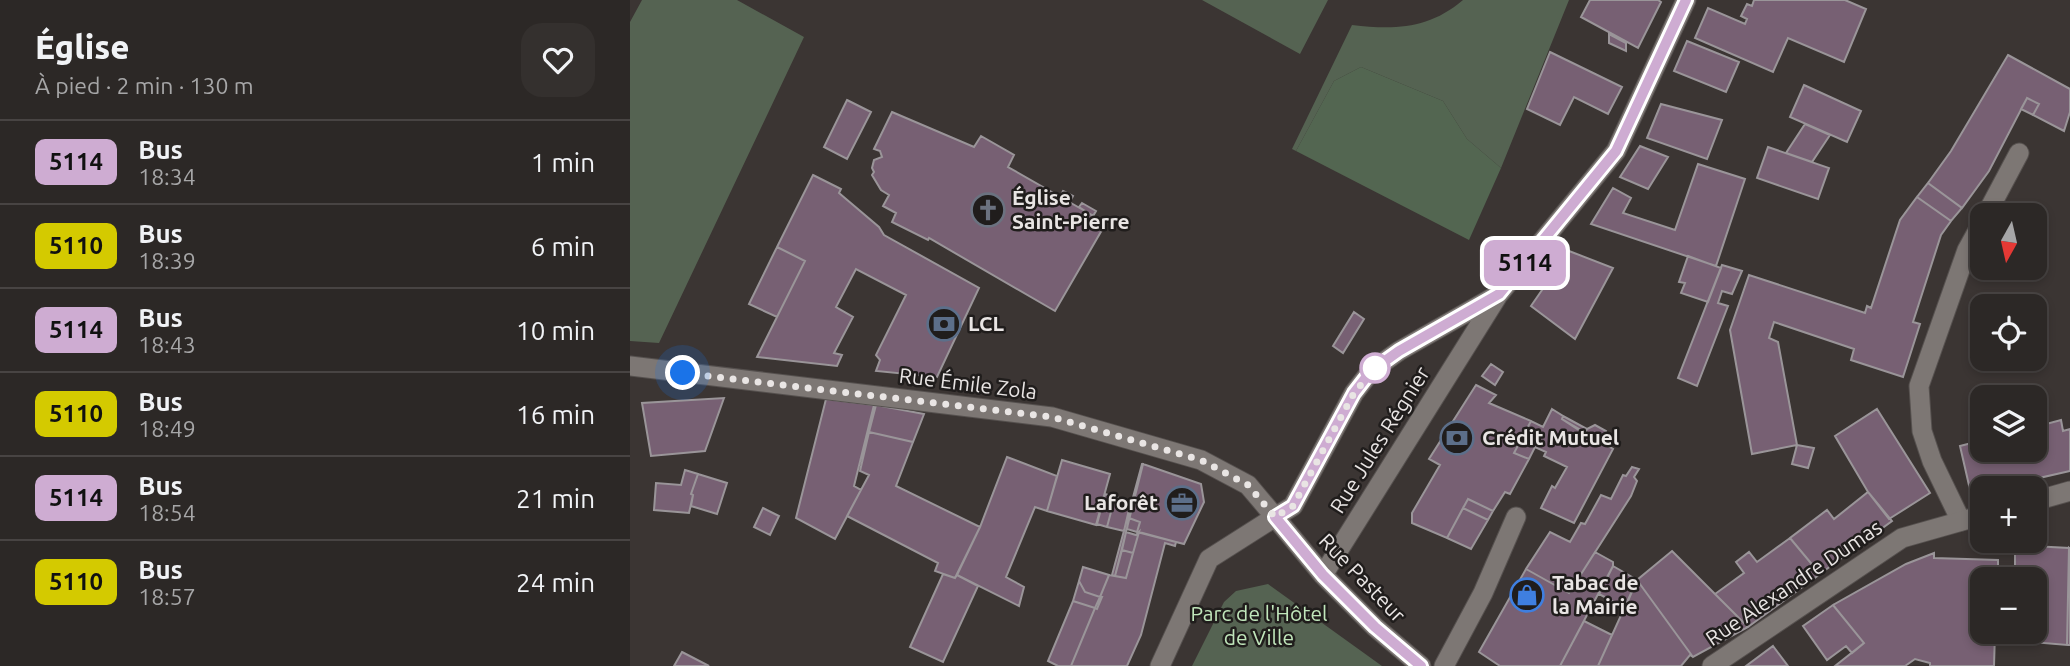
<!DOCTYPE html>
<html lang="fr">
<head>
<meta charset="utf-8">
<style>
  :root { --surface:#2c2826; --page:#34302e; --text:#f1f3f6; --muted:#a6a6a7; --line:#484443 }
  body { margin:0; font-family:Ubuntu,sans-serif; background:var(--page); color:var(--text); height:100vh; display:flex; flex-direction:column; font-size:26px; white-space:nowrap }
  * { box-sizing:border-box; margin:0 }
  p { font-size:23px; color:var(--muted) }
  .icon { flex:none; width:38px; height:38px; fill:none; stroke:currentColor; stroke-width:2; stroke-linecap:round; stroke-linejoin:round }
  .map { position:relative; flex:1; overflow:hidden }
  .drawer { display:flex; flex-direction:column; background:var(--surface); width:630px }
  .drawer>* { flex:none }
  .badge { padding:0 14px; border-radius:10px; font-size:24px; line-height:46px }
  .needle { width:46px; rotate:188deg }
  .controls { position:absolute; left:1340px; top:203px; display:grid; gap:14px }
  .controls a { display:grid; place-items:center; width:77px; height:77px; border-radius:14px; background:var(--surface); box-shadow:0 4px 10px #0003,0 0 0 2px var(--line); font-size:35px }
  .you { position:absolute; width:35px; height:35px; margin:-18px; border:5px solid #fff; border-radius:50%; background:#1a73e8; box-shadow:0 0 0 10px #1a73e833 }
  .map>.badge { position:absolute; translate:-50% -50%; box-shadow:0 0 0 4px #fff }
  .round { display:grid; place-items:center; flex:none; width:74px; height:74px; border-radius:21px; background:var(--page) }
  .headline { display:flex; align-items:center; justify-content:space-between; height:119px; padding:0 35px }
  h1 { font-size:33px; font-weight:800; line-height:52px }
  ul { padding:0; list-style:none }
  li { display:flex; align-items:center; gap:21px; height:84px; padding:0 35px; border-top:2px solid var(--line) }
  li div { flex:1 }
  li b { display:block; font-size:26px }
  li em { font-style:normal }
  li .badge { min-width:77px; font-weight:700; text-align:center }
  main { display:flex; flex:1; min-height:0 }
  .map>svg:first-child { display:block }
  .green { fill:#556352 }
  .forest { fill:#536651 }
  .building { fill:#776073; stroke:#9a9599; stroke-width:2 }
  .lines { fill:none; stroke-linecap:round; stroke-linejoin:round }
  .service-casing { stroke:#56514f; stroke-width:21 }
  .minor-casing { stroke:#56514f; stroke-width:21 }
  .tertiary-casing { stroke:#56514f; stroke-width:21 }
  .service { stroke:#7d7774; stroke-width:19 }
  .minor { stroke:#7d7774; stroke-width:19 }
  .tertiary { stroke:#7d7774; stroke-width:19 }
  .line-casing { stroke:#fff; stroke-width:16 }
  .line { stroke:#ceacd2; stroke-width:10 }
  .walk { stroke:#e9e5e4; stroke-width:7; stroke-dasharray:0 12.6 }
  .stop-dot { fill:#fff; stroke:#ceacd2; stroke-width:3.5 }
  .labels { text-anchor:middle; stroke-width:5; stroke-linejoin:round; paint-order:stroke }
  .poi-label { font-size:21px; font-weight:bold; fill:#e9e5e4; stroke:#201d1c; text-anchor:start }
  .street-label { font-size:21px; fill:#e9e5e4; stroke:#201d1c }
  .park-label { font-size:21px; fill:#c0e6bb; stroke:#201d1c }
</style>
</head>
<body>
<main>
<section class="drawer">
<div class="headline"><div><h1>Église</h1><p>À pied · 2 min · 130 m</p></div><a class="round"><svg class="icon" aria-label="heart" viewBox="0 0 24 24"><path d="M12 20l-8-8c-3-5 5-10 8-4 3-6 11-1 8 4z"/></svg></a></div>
<ul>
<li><span class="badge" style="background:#ceacd2;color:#111">5114</span><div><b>Bus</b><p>18:34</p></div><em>1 min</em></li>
<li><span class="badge" style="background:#d4ca00;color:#111">5110</span><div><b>Bus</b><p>18:39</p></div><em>6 min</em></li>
<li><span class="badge" style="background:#ceacd2;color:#111">5114</span><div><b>Bus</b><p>18:43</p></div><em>10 min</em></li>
<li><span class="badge" style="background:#d4ca00;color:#111">5110</span><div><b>Bus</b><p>18:49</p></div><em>16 min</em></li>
<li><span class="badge" style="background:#ceacd2;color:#111">5114</span><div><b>Bus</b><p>18:54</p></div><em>21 min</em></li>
<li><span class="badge" style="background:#d4ca00;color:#111">5110</span><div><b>Bus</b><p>18:57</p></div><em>24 min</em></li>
</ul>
</section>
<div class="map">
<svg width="1440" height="666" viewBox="0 0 1440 666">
  <rect width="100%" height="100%" fill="#3b3533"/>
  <path class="green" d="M12,0H107L174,37L29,343L0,341V22Z
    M572,0H698L670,54Z
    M833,0H939L871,168L837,139L813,101L731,67L704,81L666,151L662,149L722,25C765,30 799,29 833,0Z
    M638,584L752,666H562L594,602L606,591Z"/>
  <path class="forest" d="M731,67L813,101L837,139L871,168L839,240L666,151L704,81Z"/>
  <path class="building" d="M960,0H1028L1031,2L1008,48L951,17Z
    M1124,0H1215L1236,9L1214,62L1158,38L1143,72L1065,38L1078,8L1115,24L1117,19L1111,16L1117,4L1122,6Z
    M979,34L996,43V51L979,43Z
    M1057,41L1109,62L1096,92L1044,71Z
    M920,52L992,87L978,114L944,97L930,125L897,109Z
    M1378,55L1440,89V112L1434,131L1403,115L1409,104L1397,98L1359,171L1332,208L1298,183L1321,151Z
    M1174,85L1231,111L1217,142L1160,117Z
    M1397,98L1409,104L1403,115L1391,109Z
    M217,100L241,112L217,159L194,147Z
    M1031,104L1092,120L1077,159L1017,138Z
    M262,112L344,147L351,136L384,155L378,167L476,223L425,311L299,238L298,240L262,222L266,213L253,206L259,195L251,190L242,175L244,172L242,168L244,160L252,157L250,151L244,149Z
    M1175,124L1200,135L1182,162L1156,153Z
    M1010,146L1038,157L1018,189L990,177Z
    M1138,147L1199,168L1188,199L1127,178Z
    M1068,164L1115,179L1086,266L961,224L983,188L1001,198L993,213L1045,230Z
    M183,175L211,189L209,193L249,227L254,235L349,288L307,377L246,371L250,360L246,355L276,295L226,269L206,307L223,317L204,353L212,355L207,366L127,357L175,261L147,247Z
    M1298,183L1332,208L1321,221L1287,197Z
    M433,191L443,196L441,200L431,195Z
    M1287,197L1321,221L1311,235L1283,322L1290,324L1273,377L1221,360L1224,349L1144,322L1139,338L1148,342L1167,445L1122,454L1100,330L1119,275L1235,313L1237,306L1241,308L1270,220Z
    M452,203L466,211L463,216L449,207Z
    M147,247L175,261L147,317L119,304Z
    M939,251L983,268L945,339L901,306Z
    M1058,256L1091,268L1078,302L1051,293L1055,283L1049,282Z
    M1092,265L1112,271L1102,294L1092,291L1088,303L1098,306L1067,386L1048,378Z
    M724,312L734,319L713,353L703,346Z
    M861,364L873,372L865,385L852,376Z
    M846,385L866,395L859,403L901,421L884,453L899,459L880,494L875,492L863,511L838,499L817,538L782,523V513L810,465L799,459Z
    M94,398L75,451L21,456L12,403Z
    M196,399L244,405L224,486L231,490L205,539L166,518Z
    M246,405L294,414L283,442L239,432Z
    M922,409L933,416L932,419L983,449L944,523L911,508L922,486L925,488L937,467L914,456L916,452L905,447L899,459L884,453L901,421L913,427Z
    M1247,409L1300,493L1259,519L1238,492L1205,436Z
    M933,416L957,429L955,434L932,419Z
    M1431,420L1433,431L1440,429V471L1365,488H1353V491L1341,494L1330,446L1353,440V450H1405V427Z
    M965,425L976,431L973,443L955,434L957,429Z
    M239,432L283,442L266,486L350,527L325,578L305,571L308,563L217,516L239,475L230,471Z
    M1167,445L1184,448L1178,468L1162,464Z
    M377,457L427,476L417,511L405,507L376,577L394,587L389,606L327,575L350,527Z
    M432,460L480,474L466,525L417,511Z
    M512,464H513L485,576L482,575Z
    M513,464L571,484L574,502L554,544L507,532L510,522L499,518Z
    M1002,467L1009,469L1004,477L1007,481L1001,496L939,593L896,569L920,532L940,542L951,523L955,524L971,495L981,499L993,475L996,476Z
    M55,470L68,474L61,494L63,495L59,513L24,510L26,483L51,485Z
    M68,474L97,483L87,514L61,506L63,495L61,494Z
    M1238,492L1262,521L1190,574L1160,538L1197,510L1204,519Z
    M475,494L485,497L477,527L467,524Z
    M485,497L501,501L494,531L477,527Z
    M838,499L863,511L858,520L833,508Z
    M133,508L149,516L140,535L124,527Z
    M833,508L858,520L841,549L817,538Z
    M499,518L510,522L507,532L497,529Z
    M496,532L506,535L509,532L503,553L492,550Z
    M509,532L546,542L545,546L535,543L511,635L497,666H441L465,608L467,609L472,597H470L479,575L496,578Z
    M1160,538L1190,574L1118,627L1085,594L1114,573L1106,562L1119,552L1127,562Z
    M1385,545L1439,548L1437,645L1391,641L1392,632H1405V579H1385Z
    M1439,548L1440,549V645H1437Z
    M492,550L503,553L496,578L485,576Z
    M1042,551L1118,627L1063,657L1007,580Z
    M965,552L983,562V566L930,666H870L849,652L896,569L939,593Z
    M1304,553V558L1368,560V579H1353V632H1365L1364,666H1300V663L1285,659L1275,666H1205L1234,643L1203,605L1276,564Z
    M983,566L1007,580L995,608L969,594Z
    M453,567L479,575L470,597L455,592L449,581Z
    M313,574L325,578L327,575L348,586L313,662L280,647Z
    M1007,580L1063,657L1060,655L1051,666H968Z
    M449,581L455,592L470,597L465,608L443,601Z
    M443,601L465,608L441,666H428L418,661Z
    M1203,605L1234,643L1222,653L1216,646L1197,660L1173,626Z
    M954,621L982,635L968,666H930Z
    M1143,646L1158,666H1116Z
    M52,652L79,666H44Z"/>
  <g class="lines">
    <defs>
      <path id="service" d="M1356,215L1389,153
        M1331,521L1302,461L1292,431L1289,386L1337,250L1353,221"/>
      <path id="minor" d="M0,366L422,417L571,460L618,485L645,517L579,559L530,666
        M1405,501L1440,491
        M814,666L853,593L886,517
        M1082,666L1272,538L1353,515"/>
      <path id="tertiary" d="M693,575L867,297
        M791,666L745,627L693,575L645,517L663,506L724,393L741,371L769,351L869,294L986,151L1056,0"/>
    </defs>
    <use href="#service" class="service-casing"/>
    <use href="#minor" class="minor-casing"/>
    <use href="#tertiary" class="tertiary-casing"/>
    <use href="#service" class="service"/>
    <use href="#minor" class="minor"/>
    <use href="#tertiary" class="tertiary"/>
  </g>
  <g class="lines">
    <defs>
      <path id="line" d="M791,666L745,627L693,575L645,517L663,506L724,393L741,371L769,351L869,294L986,151L1056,0"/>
    </defs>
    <use href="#line" class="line-casing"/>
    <use href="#line" class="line"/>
    <path class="walk" d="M53,373L422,417L571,460L618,485L645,517L663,506L724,393L745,368"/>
  </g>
  <defs>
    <symbol id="church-ring" viewBox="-11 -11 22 22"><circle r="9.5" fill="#201d1c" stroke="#6b7280" stroke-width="1.5"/><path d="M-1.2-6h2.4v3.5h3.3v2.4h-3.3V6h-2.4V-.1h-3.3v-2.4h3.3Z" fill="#6b7280"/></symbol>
    <symbol id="bank-ring" viewBox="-11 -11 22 22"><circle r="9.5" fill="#201d1c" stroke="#5c6f8a" stroke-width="1.5"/><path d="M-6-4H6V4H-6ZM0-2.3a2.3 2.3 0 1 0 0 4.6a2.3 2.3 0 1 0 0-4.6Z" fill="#5c6f8a"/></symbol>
    <symbol id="office-ring" viewBox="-11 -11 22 22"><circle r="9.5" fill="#201d1c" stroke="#5c6f8a" stroke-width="1.5"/><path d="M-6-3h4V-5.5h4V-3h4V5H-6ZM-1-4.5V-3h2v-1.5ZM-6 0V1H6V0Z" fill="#5c6f8a"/></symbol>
    <symbol id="shop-ring" viewBox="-11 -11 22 22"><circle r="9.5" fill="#201d1c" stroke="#3f7fe0" stroke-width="1.5"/><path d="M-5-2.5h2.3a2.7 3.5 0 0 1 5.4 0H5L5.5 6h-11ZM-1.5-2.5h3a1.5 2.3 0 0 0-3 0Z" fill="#3f7fe0"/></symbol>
  </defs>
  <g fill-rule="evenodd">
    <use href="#church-ring" x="339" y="191" width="38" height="38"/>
    <use href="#bank-ring" x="295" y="305" width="38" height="38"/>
    <use href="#bank-ring" x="808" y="419" width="38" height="38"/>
    <use href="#office-ring" x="533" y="484" width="38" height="38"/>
    <use href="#shop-ring" x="878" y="576" width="38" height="38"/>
  </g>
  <circle class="stop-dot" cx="745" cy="368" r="14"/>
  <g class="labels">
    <g class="poi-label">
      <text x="382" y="205">Église<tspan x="382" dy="24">Saint-Pierre</tspan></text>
      <text x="338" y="331">LCL</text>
      <text x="852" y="445">Crédit Mutuel</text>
      <text x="528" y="510" text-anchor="end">Laforêt</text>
      <text x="922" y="590">Tabac de<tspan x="922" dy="24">la Mairie</tspan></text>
    </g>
    <g class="street-label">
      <text transform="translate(338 384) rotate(7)" y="7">Rue Émile Zola</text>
      <text transform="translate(750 440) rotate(-58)" y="7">Rue Jules Régnier</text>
      <text transform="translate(732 578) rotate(46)" y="7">Rue Pasteur</text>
      <text transform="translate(1164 583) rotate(-34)" y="7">Rue Alexandre Dumas</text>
    </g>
    <g class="park-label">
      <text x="629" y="621">Parc de l'Hôtel<tspan x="629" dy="24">de Ville</tspan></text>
    </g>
  </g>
</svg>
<div class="controls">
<a><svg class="needle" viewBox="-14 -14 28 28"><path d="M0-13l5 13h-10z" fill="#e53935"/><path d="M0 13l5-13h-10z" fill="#a6a6a7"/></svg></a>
<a><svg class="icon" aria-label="locate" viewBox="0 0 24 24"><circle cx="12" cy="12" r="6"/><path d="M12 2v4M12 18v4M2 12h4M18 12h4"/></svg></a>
<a><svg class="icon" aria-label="layers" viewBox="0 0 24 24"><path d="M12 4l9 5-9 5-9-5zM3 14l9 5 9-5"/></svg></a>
<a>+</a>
<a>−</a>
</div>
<div class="you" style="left:53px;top:373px"></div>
<b class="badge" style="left:895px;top:263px;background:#ceacd2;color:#111">5114</b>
</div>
</main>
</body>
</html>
